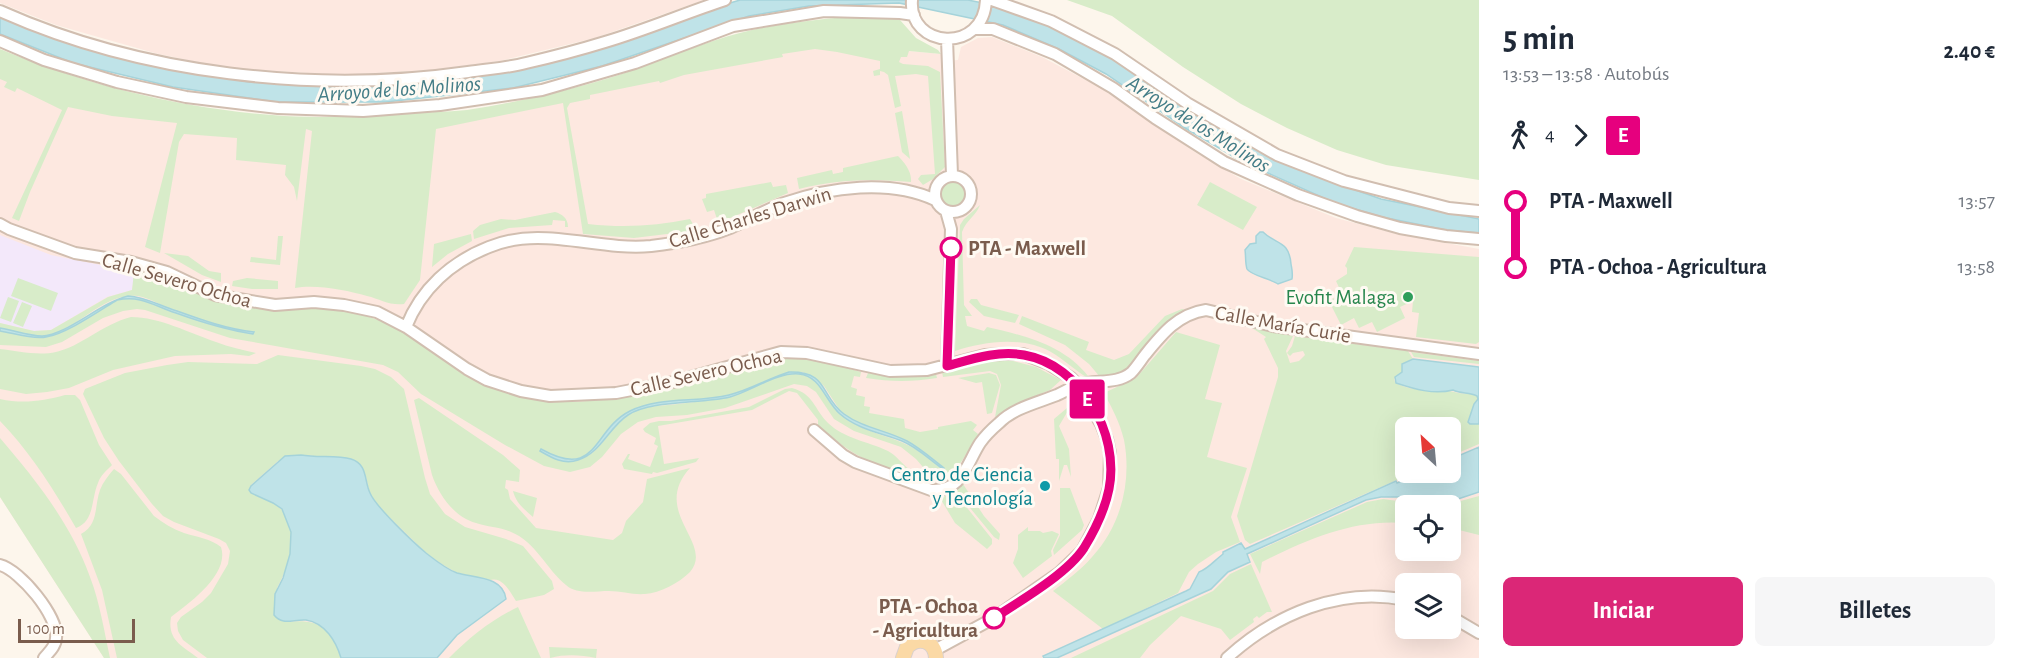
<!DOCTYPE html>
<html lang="es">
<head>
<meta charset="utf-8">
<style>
  :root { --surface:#fff; --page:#f6f6f7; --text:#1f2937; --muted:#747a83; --accent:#db2777 }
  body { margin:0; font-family:"Alegreya Sans",sans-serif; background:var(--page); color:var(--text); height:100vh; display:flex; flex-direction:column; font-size:22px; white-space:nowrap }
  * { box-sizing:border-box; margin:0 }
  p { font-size:20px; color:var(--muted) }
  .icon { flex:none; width:33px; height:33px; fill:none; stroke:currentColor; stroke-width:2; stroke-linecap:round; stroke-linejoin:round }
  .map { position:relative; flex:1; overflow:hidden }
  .panel { display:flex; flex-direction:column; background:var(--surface); width:540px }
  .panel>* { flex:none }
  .badge { padding:0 12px; border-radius:4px; font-size:21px; line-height:39px }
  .needle { width:39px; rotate:334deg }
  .buttons { position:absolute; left:1395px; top:417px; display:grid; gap:12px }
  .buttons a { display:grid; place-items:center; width:66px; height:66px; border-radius:9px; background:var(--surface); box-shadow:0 6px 24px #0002; font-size:30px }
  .scale { position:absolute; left:18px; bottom:15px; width:117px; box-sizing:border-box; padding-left:6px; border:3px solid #7a5c4d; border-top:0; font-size:16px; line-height:21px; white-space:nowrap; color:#7a5c4d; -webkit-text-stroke:4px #fffaf3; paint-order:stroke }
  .map>.badge { position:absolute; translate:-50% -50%; box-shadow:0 0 0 3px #fff }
  .legs { display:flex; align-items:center; gap:9px; height:66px; padding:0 24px; font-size:20px }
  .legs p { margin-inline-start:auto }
  .headline { display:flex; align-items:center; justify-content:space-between; height:102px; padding:0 24px }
  h1 { font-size:33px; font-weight:700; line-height:45px }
  .action { display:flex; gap:12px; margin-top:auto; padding:12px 24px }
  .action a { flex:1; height:69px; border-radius:9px; background:var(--accent); color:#fff; font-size:24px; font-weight:700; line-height:69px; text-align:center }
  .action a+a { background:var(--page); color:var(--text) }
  ul { padding:0 24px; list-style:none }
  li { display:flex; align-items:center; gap:21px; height:66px; font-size:22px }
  li i { display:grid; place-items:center; width:9px; height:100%; margin:0 8px; background:currentColor }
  li i::after { content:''; width:15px; height:15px; margin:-8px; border:4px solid; border-radius:50%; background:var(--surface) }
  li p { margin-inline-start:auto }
  li:first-child i { background:linear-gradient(#0000 50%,currentColor 0) }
  li:last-child i { background:linear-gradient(currentColor 50%,#0000 0) }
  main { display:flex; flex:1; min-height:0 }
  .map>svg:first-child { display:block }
  .commercial { fill:#fde8e0; fill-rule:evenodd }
  .education { fill:#f3e8fa }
  .green { fill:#d8ecc9; fill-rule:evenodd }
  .water { fill:#bfe3e8; stroke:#a5d3da; stroke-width:1.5 }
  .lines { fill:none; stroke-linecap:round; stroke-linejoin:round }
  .minor-casing { stroke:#d1beb0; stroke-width:14 }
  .major-casing { stroke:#dad1cd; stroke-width:16 }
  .minor { stroke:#fff; stroke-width:10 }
  .major { stroke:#fbd9a5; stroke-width:14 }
  .line-1-casing { stroke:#fff; stroke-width:14 }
  .line-1 { stroke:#e6007e; stroke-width:9 }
  .stop-1-dot { fill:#fff; stroke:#e6007e; stroke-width:3 }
  .leisure-dot { fill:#2e9e5b; stroke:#fffaf3; stroke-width:2 }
  .culture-dot { fill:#0f9aa8; stroke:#fffaf3; stroke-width:2 }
  .labels { text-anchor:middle; stroke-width:6; stroke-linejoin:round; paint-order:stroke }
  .street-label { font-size:21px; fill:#7a5c4d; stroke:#fffaf3 }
  .stop-label { font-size:21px; font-weight:bold; fill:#7a5c4d; stroke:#fffaf3; text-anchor:start }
  .leisure-label { font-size:21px; fill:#27864d; stroke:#fffaf3; text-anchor:end }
  .culture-label { font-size:21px; fill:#0d838f; stroke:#fffaf3; text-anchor:end }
  .water-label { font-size:22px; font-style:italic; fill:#437c86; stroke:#fffaf3 }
</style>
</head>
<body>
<main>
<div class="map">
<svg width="1479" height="658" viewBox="0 0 1479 658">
  <rect width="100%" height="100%" fill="#fdf6ec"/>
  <path class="commercial" d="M0,0H704L595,38L500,61L431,70L341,75L227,68L158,54L56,25L0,3Z
    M992,37L1042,57L1099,87L1198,154L1241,179L1336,218L1397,234L1479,249V658H104L0,497V58L68,92L374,131L778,46L909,51L941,54V61L958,60L961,47L978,38ZM1406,428H1450V472H1406ZM1406,506H1450V550H1406ZM1406,584H1450V628H1406Z"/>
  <path class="education" d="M0,235L51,255L135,272L132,290L107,297L51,330L34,331L0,323Z"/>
  <path class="green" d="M1067,0H1479V180L1386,165L1337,150L1287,128L1241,104L1183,67L1112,16Z
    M845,17H889L900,20L916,38L938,50L941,54L909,51L907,57H901L899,62L903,64L928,66L940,72L945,167L933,179L923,185L918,179L921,175L935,174L928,76L916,74L895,76L901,106L895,108L888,75L884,72L880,71V75L874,76L873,71L880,69V61L837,52L815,49L782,54L783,57L684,75L660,83L659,81L590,95V99L570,103L567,108L588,224C624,228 656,226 690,219L693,224L692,231L634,238L583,234L563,103L436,129L420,280L404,304C390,306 380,299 367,296C347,290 315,284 295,288L312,131L306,129L297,201L294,187L285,175L286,165L236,160L237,138L184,134L179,142L160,253L145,247L177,123L112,116L68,107L30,192L19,221L12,218L62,110L17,88L15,92L4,87L7,82L0,79V49C87,85 179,108 272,115C316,119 360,116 404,114C425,112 447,112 467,110C509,104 551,94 592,83C634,72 674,53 716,40C758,26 802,21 845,17Z
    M902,111L910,159L902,152L895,113Z
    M898,156C905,163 912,172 911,182C872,179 837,179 799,189L797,178L832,170L833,174L843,172V168Z
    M939 194a14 14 0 1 1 28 0a14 14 0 1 1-28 0Z
    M771,182L773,187L786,185L788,193L714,225L712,222L717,219L714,210L707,212L702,199L706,198V194Z
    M1210,182L1257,207L1243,230L1197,205Z
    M980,205C976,216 967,219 962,232L964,305L972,316H965L967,326L984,331L987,327C1023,335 1064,345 1088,376L1086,377C1074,369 1063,359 1051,352C1022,336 985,341 955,351L960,225L964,219Z
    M555,212C562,214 568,218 568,227H565V221L553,220L552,225L509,228L474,239L473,231L480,225L501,219L515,220Z
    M471,234L472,241L448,254L432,267L434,244Z
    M278,236H283L280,265L250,262L251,257L276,260Z
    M1354,247L1479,257V342L1476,344L1416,337L1419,313L1412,312L1413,301L1400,307L1405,318L1377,332L1372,322L1359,328L1354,318L1341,325L1329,301L1342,294L1336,281L1347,274V268L1345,266Z
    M164,253L188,256L209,271L221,273V282L202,275Z
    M123,266C134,268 148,269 158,273C181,283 200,297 224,303C255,310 284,306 315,307C337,308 360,313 381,321C407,332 427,348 449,364C475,383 506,395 537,400C589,408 665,390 716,376C742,369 767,357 795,358C817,358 839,366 861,372L860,377L854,376L851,387L857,389L856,395L865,397L864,406L870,407L869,413L904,419L905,428L920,432L938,429V427L971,421L977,425L973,430L978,434C968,449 955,482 935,481L916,459L901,447L854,431L834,419L816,392L807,386L794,384L725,408L687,415L656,417L638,422L621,434L602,457L590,467L570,472L544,466L505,445L421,394L398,372L383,365L230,338L145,310L137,309L123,311L103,318L62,342L46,347L0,345V331C13,333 34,340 46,337C66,334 99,311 117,300C142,295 154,306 176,313C201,322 227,330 253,334V332C226,328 198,320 173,310C162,306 150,298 138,296C103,292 78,330 46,336C32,338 14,331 0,328V323L34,331L51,330L108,297L132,290L134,272L121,269ZM789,372H802L813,377L824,386L841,412L854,421L905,440L917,450C893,435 860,433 839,413C826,400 822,379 802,374C781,369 750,393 728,397C712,400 695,402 678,404C661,406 644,405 629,414C611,424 603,451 583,458C564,464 558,458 540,451L542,449C598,481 592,429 630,411C660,396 697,403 729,395C750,390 769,378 789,372Z
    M18,278L58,293L51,311L11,296Z
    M247,278L278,281V289H252L232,286L233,281Z
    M8,297L19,301L11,322L0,318Z
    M971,299H977L981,305L1019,315L1015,323L984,316L969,302Z
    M22,302L32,306L23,327L13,323Z
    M1182,309L1186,310L1129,369L1120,374L1100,377L1089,364L1065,345L1019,324L1022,316L1089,342L1086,350L1114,360L1129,354L1165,316Z
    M131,317C160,317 189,333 216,342C229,347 243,350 256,353L249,356L231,354L175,356L113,370L69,388L47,392L26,394L0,389V349C17,351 38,356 56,352C80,347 103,324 131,317Z
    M1252,328L1293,336L1286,351L1290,363L1299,361L1305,355L1303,351L1293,353L1290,356L1287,353L1292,346L1295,336L1408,351L1413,359L1402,364V372L1394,379L1395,382C1415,395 1438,387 1458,393C1465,394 1470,393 1477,396L1478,399L1468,421L1470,424H1479V444L1451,456L1450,428H1406V472L1413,473L1250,544L1245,540L1237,516L1278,377V368L1264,339L1266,337Z
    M1176,332L1220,345L1205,399L1222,403L1207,457L1247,468L1231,517L1240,542L1216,552L1198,564L1189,572L1178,593L1103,629L1053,591C1067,580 1081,570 1092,557C1121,526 1132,481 1124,440C1120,423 1112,408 1104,393L1136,378Z
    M1411,352L1479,361V364L1414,357Z
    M278,355L361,366L375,369L391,377L404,389L425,478L430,494L445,514L465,527L506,539L523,546L552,581L554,589L544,595L516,601C510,592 503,577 491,580L457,573L440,563L425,552L377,505L370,494L366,477L352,459L301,455L278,461L251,485V493C260,497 273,500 280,508C302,528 289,566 277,588L286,622C318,619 331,626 341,658H207L183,640L178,631L177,623L181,617L202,602L211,593L228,564L230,551L226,543L219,539L174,522L163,516L152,504L119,461L104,438L83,394L85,389L125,373L167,365L188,362L257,364Z
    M1009,360L1036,367L1061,380L1050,390L1013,405L995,417L1001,385L997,374L990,371L943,377L942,372L947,373L976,363Z
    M868,373L894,377L936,374L937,378C912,382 891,382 866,378Z
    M989,373L996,375L1000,385L992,413L987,414L982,382L976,383L958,378Z
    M792,388C814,394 814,409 828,423C845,439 867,441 888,451C897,456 901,463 909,469C913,474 919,477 924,480C903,473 880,468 861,457C845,449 832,437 818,425V420L797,393L789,391L752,410L658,426L664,464L699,458L696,462L657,473L653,472L652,474L624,469L622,464L628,454H630L628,459L650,467L658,446L654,444L656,438L645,432L643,429L650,423L659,421H671L749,407L785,389Z
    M65,395H75L80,400L99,445L112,465C107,470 100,476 98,483C91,499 95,521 76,528C54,490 31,453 0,421V399C23,404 43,401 65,395Z
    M419,398L503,455L520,470L519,482L506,480L505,488L508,490L510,499L536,528L613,540L622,533L626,521L643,502L647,479L690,468C650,512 715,543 690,572C679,583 660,593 645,594C633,595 621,591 609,591C595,591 577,595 566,585C547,570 535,541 511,532C500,527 487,527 476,523C454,517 439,495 432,475L414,400Z
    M1067,408L1069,409L1059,426L1069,449L1071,477L1067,465H1064L1059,481V459H1056L1054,419Z
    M0,438C36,480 71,524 90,577C100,603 104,631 110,658H104L0,497Z
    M114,469L121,474L154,516C163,523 173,529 184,533C197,537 211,539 221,547C230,574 189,603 171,617C167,640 182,646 198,658H117L102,590L81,534C99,524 94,507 100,490C103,482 108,476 114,469Z
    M963,484L984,516L1000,534L999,540L994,537L966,503L964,504L992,539V544L987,549L955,523L940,498L953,493Z
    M1060,488H1070L1084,525L1082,530L1054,555L1053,550L1060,535Z
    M513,491L537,498L533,517C524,509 516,503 513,491Z
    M1479,496V535L1451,528L1450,506H1406L1405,523C1354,519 1308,539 1262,562L1260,574L1250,554L1367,502L1383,499L1398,501L1405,499L1457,502Z
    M1028,527V531H1040L1043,533L1052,531L1059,534L1051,551L1052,556L1023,578L1013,563L1018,549V535Z
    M1251,564L1272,612H1267L1259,618L1257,616L1253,619L1254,622L1230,640L1221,629L1181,616L1150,645L1140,658H1071L1213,591L1230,574Z
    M518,607L541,658H449C470,637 491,620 518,607Z
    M549,647L597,649L596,658C580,655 566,654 550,658Z"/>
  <path class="water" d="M740,0H968L1012,9L1088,43L1138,73L1224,132L1278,160L1327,180L1381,199L1479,219V233L1446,230L1382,217L1335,203L1241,161L1185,128L1106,74L1059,49L1003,25L899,3L809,6L749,16L602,66L513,88L386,102H277L173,87L73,63L0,34V16L105,54L143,63L249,82L354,85L451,79L501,72Z
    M1260,232H1263C1276,245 1289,240 1291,264C1292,270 1293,273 1292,279L1278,284C1271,279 1250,275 1247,269C1245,263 1246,256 1245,250L1250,244L1256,243V236Z
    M128,296C146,297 160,306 177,311C202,320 227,329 254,332L253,334C227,330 201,322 176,313C154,306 142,295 117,300C99,311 66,334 46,337C34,340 13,333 0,331V328C13,330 29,336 42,336C67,335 101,302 128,296Z
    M1413,359L1479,367V424H1470L1468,422L1474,404L1478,399L1477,396C1469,392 1461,394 1453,390C1434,395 1414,389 1396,383L1395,377L1402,372V364Z
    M789,372C829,371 820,396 844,414C863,428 886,430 907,441C920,448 932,459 944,468L943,469C930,460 917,447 902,441C881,433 857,429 840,414C825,401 821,376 799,374C777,372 752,391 730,397C701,404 651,400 628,415C609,427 601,453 578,460C564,465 552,458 540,451L541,449C598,481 592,430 630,411C660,396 697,403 729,395C750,390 769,378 789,372Z
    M1479,447V492L1458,499L1403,497H1381L1366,500L1247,554L1250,562L1228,572L1211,589L1057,658H1044L1043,656L1186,591L1190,589L1199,572C1208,569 1215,560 1223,554V552L1241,543L1245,549L1396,481L1397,483L1421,473L1450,472L1451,459Z
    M301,455C317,458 337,455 351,459C368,464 364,481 370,493C375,506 414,543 426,553C435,560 446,569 457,573C474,578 503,576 506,599L457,635L437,658H341C336,641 325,623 306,620C293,619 283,626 274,615L275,594L283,578L290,554L291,532L282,509L273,503L251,493L249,490L251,486L285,456Z"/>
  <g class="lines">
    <defs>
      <path id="minor" d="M912,0C908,49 984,54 986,0
        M992,0L1051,21L1115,54L1187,103L1277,155L1344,181L1449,208L1479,211
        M0,11C141,74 315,94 468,72C487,69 507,68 526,63C552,57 579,50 605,42C646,30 685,13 725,0
        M975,29H993L1055,54L1113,88L1155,118L1224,162L1298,195L1357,216L1400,228L1446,236L1479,239
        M947,39L952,175
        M0,41L44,60L117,82L186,97L278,108L363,111L440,105L542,90L635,63L733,26L824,11L900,13L914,15
        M935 194a18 18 0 1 1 36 0a18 18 0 1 1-36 0Z
        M946,211L951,229L947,366
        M0,224L9,229L75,253L131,262L167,272L215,295L275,305L314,302L344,305L377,312L406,327L467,369L487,380L521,391L550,396L616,393L673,382L781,352L807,353L890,371L927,370L985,355L1004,354H1023L1049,364L1071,378L1078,385L1101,424L1107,439L1110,453L1109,488L1099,519L1082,551L1059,573L994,618L935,650
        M406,327C421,289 451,262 489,247C542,225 596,251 651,246C677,243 705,238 730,228C748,220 766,210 784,203C830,187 890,179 935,200
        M814,430L843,455L855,462L931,490C962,492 966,465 980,443C985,436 992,429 999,423C1014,408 1037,403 1057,395C1064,392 1070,388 1078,385C1095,379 1116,385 1131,373C1136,368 1141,360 1145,355C1162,334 1178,314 1206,310L1273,326L1479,354
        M0,565C20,570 59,617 56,638C56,646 49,652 44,658
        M1450,616L1479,633
        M1227,658C1274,615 1340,586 1406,600"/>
      <path id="major" d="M903,658L907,647C919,635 935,641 936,658"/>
    </defs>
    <use href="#minor" class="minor-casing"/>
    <use href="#major" class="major-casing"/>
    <use href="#minor" class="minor"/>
    <use href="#major" class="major"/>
  </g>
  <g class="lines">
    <defs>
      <path id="line-1" d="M951,248L947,366C972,359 998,350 1024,355C1081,365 1120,433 1109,489C1105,509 1095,530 1084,548C1067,574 1020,601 994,618"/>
    </defs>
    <use href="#line-1" class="line-1-casing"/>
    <use href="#line-1" class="line-1"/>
  </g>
  <g class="stop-1-dot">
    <circle cx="951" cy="248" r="10"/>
    <circle cx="994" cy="618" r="10"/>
  </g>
  <circle class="leisure-dot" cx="1408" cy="297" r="6"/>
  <circle class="culture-dot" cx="1045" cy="486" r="6"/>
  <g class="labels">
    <g class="street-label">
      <text transform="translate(750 217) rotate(-17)" y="7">Calle Charles Darwin</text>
      <text transform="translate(177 280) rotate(16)" y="7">Calle Severo Ochoa</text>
      <text transform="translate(1283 324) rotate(10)" y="7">Calle María Curie</text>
      <text transform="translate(706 372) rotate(-13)" y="7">Calle Severo Ochoa</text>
    </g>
    <g class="stop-label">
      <text x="968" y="255">PTA - Maxwell</text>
      <text x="978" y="613" text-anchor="end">PTA - Ochoa<tspan x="978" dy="24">- Agricultura</tspan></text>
    </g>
    <g class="leisure-label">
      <text x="1396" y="304">Evofit Malaga</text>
    </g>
    <g class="culture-label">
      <text x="1033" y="481">Centro de Ciencia<tspan x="1033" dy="24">y Tecnología</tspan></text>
    </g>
    <g class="water-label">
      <text transform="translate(399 88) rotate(-4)" y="8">Arroyo de los Molinos</text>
      <text transform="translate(1199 123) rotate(32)" y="8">Arroyo de los Molinos</text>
    </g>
  </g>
</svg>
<div class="buttons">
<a><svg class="needle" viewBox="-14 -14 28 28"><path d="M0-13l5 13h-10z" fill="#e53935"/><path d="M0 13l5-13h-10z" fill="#747a83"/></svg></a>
<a><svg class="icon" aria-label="locate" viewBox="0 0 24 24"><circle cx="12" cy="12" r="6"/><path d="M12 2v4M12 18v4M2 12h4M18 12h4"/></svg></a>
<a><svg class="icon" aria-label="layers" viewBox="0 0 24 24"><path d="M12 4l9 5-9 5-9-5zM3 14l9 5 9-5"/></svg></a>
</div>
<div class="scale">100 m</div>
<b class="badge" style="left:1087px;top:399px;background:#e6007e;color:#fff">E</b>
</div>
<section class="panel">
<div class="headline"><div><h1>5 min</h1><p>13:53 – 13:58 · Autobús</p></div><b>2.40 €</b></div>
<div class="legs"><svg class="icon" aria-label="walk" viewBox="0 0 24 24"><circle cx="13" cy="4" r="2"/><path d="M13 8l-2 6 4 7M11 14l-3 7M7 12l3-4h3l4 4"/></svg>4<svg class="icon" aria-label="forward" viewBox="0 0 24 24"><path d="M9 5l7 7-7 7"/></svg><b class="badge" style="background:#e6007e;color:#fff">E</b></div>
<ul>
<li><i style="color:#e6007e"></i><b>PTA - Maxwell</b><p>13:57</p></li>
<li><i style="color:#e6007e"></i><b>PTA - Ochoa - Agricultura</b><p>13:58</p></li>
</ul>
<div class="action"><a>Iniciar</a><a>Billetes</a></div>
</section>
</main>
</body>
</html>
